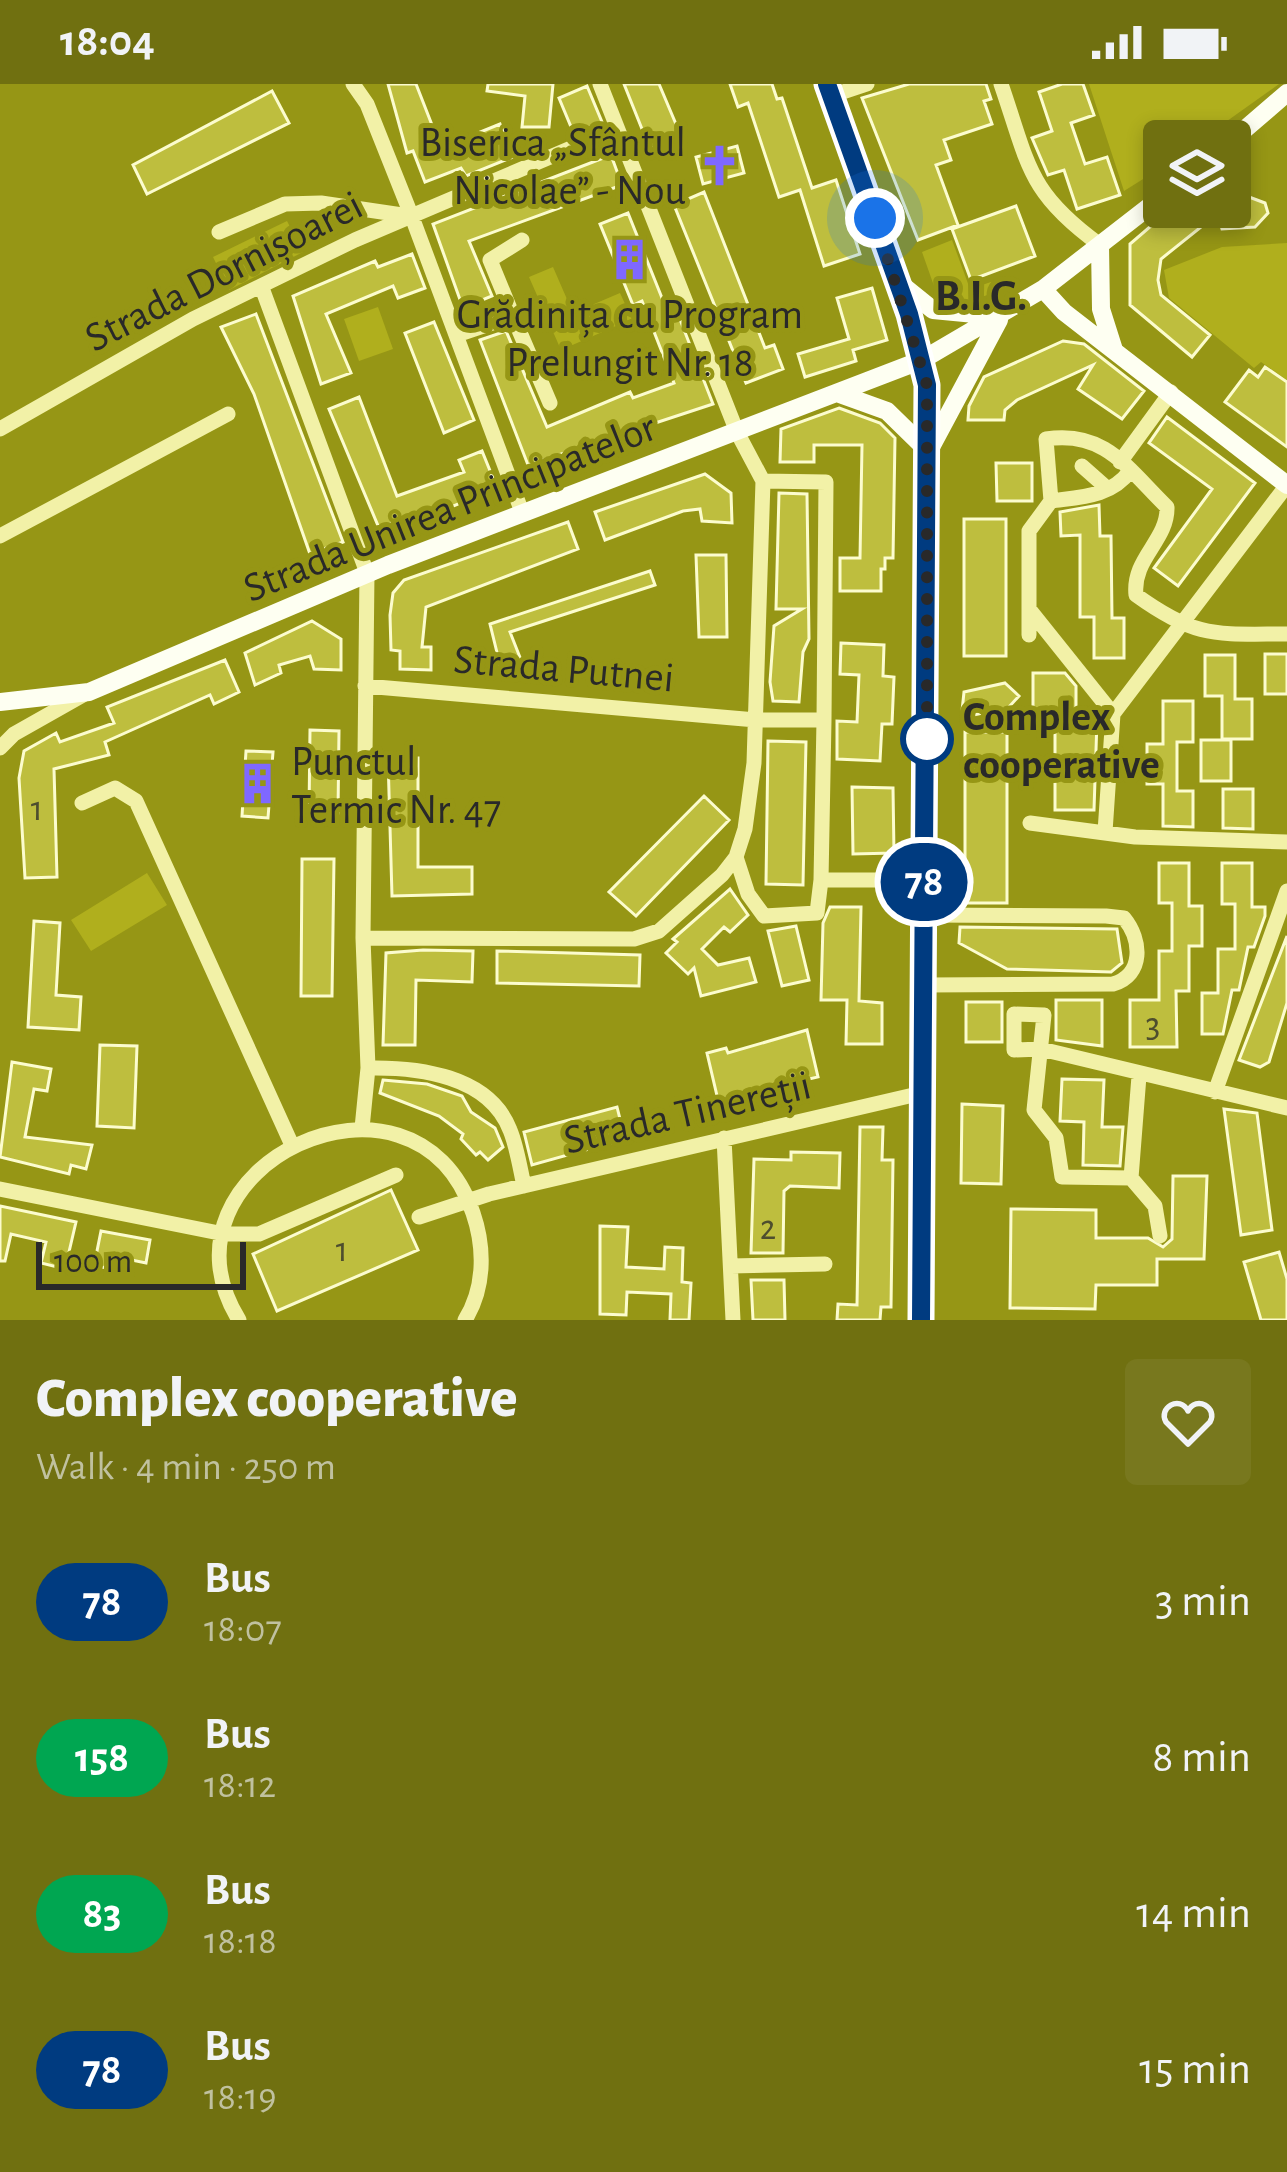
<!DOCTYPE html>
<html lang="en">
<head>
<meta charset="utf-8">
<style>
  :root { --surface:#707010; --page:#78781e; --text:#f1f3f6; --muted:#c0c19f }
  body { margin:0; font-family:"Alegreya Sans",sans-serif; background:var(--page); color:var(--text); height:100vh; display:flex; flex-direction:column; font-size:45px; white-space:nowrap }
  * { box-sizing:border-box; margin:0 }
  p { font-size:39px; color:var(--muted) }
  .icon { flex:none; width:66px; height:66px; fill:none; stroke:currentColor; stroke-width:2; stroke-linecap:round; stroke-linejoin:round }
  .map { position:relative; height:1236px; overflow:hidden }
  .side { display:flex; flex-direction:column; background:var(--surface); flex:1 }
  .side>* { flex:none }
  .badge { padding:0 24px; border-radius:39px; font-size:42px; line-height:78px }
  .tools { position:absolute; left:1143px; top:36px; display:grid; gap:24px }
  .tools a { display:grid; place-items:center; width:108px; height:108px; border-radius:12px; background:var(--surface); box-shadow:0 6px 18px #0003; font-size:60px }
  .scale { position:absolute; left:36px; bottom:30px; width:210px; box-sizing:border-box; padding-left:12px; border:6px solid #292929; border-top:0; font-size:33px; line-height:42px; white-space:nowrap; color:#292929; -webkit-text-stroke:9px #969615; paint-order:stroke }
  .you { position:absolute; width:60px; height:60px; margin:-30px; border:9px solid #fff; border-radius:50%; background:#1a73e8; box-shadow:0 0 0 18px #1a73e833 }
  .map>.badge { position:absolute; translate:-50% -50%; box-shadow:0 0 0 6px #fff }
  .round { display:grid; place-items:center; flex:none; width:126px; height:126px; border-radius:12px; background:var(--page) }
  .head { display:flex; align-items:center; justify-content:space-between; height:204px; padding:0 36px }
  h1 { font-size:57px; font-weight:800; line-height:90px }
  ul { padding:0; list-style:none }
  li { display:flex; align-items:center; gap:36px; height:156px; padding:0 36px }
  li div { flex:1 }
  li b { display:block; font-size:45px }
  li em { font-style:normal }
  li .badge { min-width:132px; font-weight:700; text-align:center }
  .status { display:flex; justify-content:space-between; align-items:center; height:84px; padding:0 60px; background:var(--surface); direction:ltr }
  .status svg { height:33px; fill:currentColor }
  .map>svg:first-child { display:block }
  .green { fill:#b0af1d }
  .building { fill:#bebe3e; stroke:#fcfcce; stroke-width:3 }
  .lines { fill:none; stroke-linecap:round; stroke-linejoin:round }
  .minor { stroke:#f2f1a7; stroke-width:15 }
  .major { stroke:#fefff2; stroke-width:18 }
  .line-casing { stroke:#fff; stroke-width:27 }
  .line { stroke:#003b80; stroke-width:18 }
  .walk { stroke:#292929; stroke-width:12; stroke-dasharray:0 21.6 }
  .stop-dot { fill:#fff; stroke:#003b80; stroke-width:6 }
  .labels { text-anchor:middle; stroke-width:10; stroke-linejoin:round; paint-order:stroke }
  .number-label { font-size:36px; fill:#4e4e2e }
  .poi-label { font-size:42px; fill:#292929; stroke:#969615; text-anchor:end }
  .street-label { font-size:42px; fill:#292929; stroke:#969615 }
  .stop-label { font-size:42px; font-weight:bold; fill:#292929; stroke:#969615; text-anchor:start }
  .neighbourhood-label { font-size:45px; font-weight:bold; fill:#292929; stroke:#969615 }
</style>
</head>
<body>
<div class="status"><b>18:04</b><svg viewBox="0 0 49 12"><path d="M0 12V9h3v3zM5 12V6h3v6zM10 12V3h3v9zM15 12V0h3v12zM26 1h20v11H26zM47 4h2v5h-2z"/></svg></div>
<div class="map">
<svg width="1287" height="1236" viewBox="0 0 1287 1236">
  <rect width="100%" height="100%" fill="#969615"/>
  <path class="green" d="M1089,0H1279L1199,57H1164V82L1124,107Z
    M287,137L303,168L229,206L213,173Z
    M952,156L970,205L997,196L1001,207L951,222L940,219L922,168Z
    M1287,159V296L1261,278L1254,284L1169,214L1164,186L1222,163Z
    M553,183L573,229L620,209L632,235L561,266L529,193Z
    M378,223L393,265L359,277L344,235Z
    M147,789L167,821L91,867L71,836Z"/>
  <path class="building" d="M388,0H416L441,64L500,40L513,73L466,92L461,84L425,98L413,67L407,69Z
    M488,0H553L549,43H522L525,12L487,7Z
    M624,0H659L681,52L650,65Z
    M730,0H772L777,15L782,14L812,104L836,96L860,170L824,182L800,106L779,113L748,19L738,23Z
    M909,0H986L991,15L984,17L992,40L944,56L951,76L936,81L958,141L918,156L862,14Z
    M1062,0H1083L1094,31L1071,39L1085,80L1107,73L1120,111L1077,125L1064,86L1048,91L1032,54L1052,47L1039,8Z
    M587,2L602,38L574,50L559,14Z
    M272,7L289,39L147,110L133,81Z
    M737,62L744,89L703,100L696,73Z
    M611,71L622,101L469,157L492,212L463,224L433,140Z
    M704,108L765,264L774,261L783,285L746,299L674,121Z
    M1249,113L1265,119L1268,129L1255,143L1222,145L1217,127L1239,122Z
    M1016,122L1035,172L971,196L952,145Z
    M1173,123H1193L1206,139L1161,175L1158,196L1161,211L1210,251L1192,273L1130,221V160Z
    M628,129L666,224L674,220L713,320L528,381L480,256L506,247L547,343L630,308L633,314L674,299L642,217L633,221L600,140Z
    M412,170L425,204L398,214L393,202L326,230L351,289L321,300L293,212L375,177L378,183Z
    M872,204L887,256L853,266L856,277L805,293L798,270L849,255L837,214Z
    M256,230L343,458L310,470L254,310L221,243Z
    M434,238L474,336L444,349L405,249Z
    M1063,257L1084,260L1144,307L1122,335L1078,305L1093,281L1017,316L1005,326L1004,336H968L969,322L984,293Z
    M1265,283L1287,298V363L1225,318L1249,286L1258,293Z
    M359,313L397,412L464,388L459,376L482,367L497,404L417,437L414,431L379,444L329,325Z
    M839,324L880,339L895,354L893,474H885V485H881V507H840V474H860L862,361H814V378H780L781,345Z
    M1167,333L1255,399L1178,502L1154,484L1212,405L1149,359Z
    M996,379H1032V417H997Z
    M705,390L731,409L732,439L702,437L700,425L683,427L605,456L595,428Z
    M779,409L807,410L809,555L803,568L799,618L773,617L770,598L774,542L802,525H776Z
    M1099,421L1100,452H1111L1112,534H1124V574H1094V533H1080V451L1061,452L1060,428Z
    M964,435H1006V572H964Z
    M568,438L578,465L426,523L422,563H431V586L400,585V567L391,566L390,531L393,509L404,496Z
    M696,471H726L727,553H699Z
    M650,487L655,501L510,548L523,581L503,593L490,540Z
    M312,537L341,555V586L314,585L310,572L279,581L281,589L255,601L245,569Z
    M841,559L884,561L883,592L894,593L892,640H882L880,677L837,675V637L857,638L859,591L840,590Z
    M1265,570H1287V610H1265Z
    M1205,571H1235V615H1252V655H1222V612H1205Z
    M225,576L239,608L214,620L210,611L105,658L109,671L54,685L57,793L25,794L19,694L24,667L56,649L60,658L114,639L107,623Z
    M1033,589H1065L1076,602V636H1097L1094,726H1055V632H1033Z
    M1005,599L1019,612L1008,624L969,632L962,627L964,608Z
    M1163,617H1193V658H1177V707H1193V743L1163,742V700H1147V660H1163Z
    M310,646L339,647L338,729H309Z
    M965,648H1007V819H965Z
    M1201,656H1231V697H1201Z
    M768,657L806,658L803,801L766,800Z
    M246,667L273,668L268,734L242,732Z
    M388,674H418V783H472V810L392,812Z
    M852,703L893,704L894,769L853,770Z
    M1223,705H1253V745L1223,744Z
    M704,712L729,736L636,832L609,808Z
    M302,775H334L332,912H301Z
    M1159,779H1189V822H1202V862H1189V907H1176L1177,963H1130V916H1159V867H1172V819H1159Z
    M1222,779H1252V823H1265V832L1254,863H1248L1239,906H1232L1223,950H1202V909H1218V865H1235V820H1222Z
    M730,805L748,831L730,848L724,843L702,865L718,881L749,874L756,898L701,912L694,884L688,890L666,869L677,858L673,855Z
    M830,823H861L859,917L882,919V960H846L847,916H821L823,839Z
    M34,837L60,839L56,911L81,913L79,946L28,943Z
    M796,842L809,896L782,902L768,847Z
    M960,843L1117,845L1122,879L1111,888L1007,885L959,859Z
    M1287,852V919L1269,978L1260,983L1239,976Z
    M423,866L473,867L472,898L416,896L415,961H383L386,869Z
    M497,867L640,871L639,902L497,899Z
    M1056,916H1102V962L1056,956Z
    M966,918H1002V958H966Z
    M807,946L818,993L718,1016L707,969L726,964L728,969Z
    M100,961L137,962L134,1044L97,1042Z
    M12,978L51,985L47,1007L34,1005L25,1053L92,1061L86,1085L71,1081L69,1090L0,1073Z
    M1062,995L1104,996L1102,1043H1123L1120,1082L1083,1081L1084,1038L1060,1037Z
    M383,996L427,1000L462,1012L471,1028L495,1044L503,1063L488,1076L480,1068L476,1071L461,1055L463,1050L439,1032L380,1009Z
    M962,1020L1003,1022L1001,1100L961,1099Z
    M617,1023L625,1055L532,1081L524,1048Z
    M1224,1025L1257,1029L1272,1146L1241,1151Z
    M860,1043H883L882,1076H893L891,1223H881L880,1236H837L838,1220L857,1221Z
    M791,1068L840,1069L839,1104L790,1102L784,1107L783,1169H751L754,1075L791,1076Z
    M1173,1092H1207L1204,1175H1157V1201H1096L1095,1225L1010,1224L1011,1125L1096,1126V1154H1148L1163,1163L1172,1155Z
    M391,1106L418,1166L277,1227L253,1170Z
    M0,1122L76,1138L65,1185L41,1179L46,1158L11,1150L5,1177H0Z
    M600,1142L628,1143L626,1183L664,1185L665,1163L683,1164L682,1198L691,1199L689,1236H670L671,1210L627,1208L626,1231L600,1230Z
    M101,1147L150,1156L146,1179L117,1173L115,1185L94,1182Z
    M1279,1168L1287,1195V1236H1261L1244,1178Z
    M751,1196H784L785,1236H753Z"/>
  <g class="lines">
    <path class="minor" d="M353,0L367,20L412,133L522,428
      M1001,0C1029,81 1027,108 1100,161
      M831,12L867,0
      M219,148L285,120L321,119L409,132
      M262,204L367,489L363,854L368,984L362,1044
      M513,232L490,176L522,156
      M457,251L513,232L550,319
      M0,345L193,235L355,156L616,45
      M1120,378L1171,308
      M1082,382L1108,405
      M763,397L826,398L824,636
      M1051,417C1080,413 1111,413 1130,387
      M0,452L228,330
      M1029,525L1113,630
      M1029,551V447L1051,417L1046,355C1105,346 1127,384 1167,423C1168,457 1132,474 1136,511C1197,555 1215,550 1287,550
      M365,602L756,636H824L821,796H924
      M0,664L14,650L83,611
      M82,719L115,704L136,717L291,1059
      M1030,739L1135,753L1287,758
      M1105,748L1113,630L1287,401
      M736,773L748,810L764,832L817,829L821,796
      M925,831L1106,832L1124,834C1142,856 1144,891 1113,900L925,901
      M363,854L634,855L659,847L722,791L736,773L745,745L754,679L763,397L737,348L600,0
      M368,984C417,983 489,991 510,1046C517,1063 520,1084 524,1102
      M1139,992L1131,1094L1155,1122L1160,1152
      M1215,1008L1287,807
      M724,1054L733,1236
      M1131,1094L1062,1093L1056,1054L1034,1026L1044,931L1014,930V966L1041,965L1287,1024
      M0,1105L224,1150H259L396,1091
      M419,1133L489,1110L922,1009
      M731,1182L825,1180
      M239,1236C145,1083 414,956 473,1129C485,1164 485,1204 465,1236"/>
    <path class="major" d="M827,0L909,229L927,301L921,1236
      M1230,58L1287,9
      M1100,161L1101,225L1114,266
      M902,201L933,226L996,232
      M1043,205L1064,228L1287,401
      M837,309L887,327L929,368
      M930,365L999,236
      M0,618L89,608L388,481L922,276L1043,205L1164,111"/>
  </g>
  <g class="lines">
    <defs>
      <path id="line" d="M827,0L909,230L927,301L921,1236"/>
    </defs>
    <use href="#line" class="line-casing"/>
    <use href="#line" class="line"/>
    <path class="walk" d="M875,134L927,301V655"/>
  </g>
  <defs>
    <symbol id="church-bare" viewBox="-9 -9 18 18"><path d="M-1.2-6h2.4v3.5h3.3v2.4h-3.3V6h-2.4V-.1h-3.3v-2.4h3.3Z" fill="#7f68ff" stroke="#969615" stroke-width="2.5" paint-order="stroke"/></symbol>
    <symbol id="building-bare" viewBox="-9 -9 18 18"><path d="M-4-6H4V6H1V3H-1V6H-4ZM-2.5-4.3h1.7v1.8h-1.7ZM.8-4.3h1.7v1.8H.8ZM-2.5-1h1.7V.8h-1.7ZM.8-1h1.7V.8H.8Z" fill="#7f68ff" stroke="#969615" stroke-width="2.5" paint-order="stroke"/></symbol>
  </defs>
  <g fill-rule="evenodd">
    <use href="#church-bare" x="690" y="52" width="59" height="59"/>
    <use href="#building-bare" x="600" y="146" width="59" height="59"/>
    <use href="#building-bare" x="228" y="670" width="59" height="59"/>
  </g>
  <circle class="stop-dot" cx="927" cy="655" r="24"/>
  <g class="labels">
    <g class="number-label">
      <text x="37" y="736">1</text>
      <text x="1153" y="952">3</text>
      <text x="768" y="1155">2</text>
      <text x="342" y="1177">1</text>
    </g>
    <g class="poi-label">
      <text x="686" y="72">Biserica „Sfântul<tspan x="686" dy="48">Nicolae” - Nou</tspan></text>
      <text x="630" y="244" text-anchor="middle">Grădinița cu Program<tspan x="630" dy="48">Prelungit Nr. 18</tspan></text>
      <text x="291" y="691" text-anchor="start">Punctul<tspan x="291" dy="48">Termic Nr. 47</tspan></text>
    </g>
    <g class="street-label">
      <text transform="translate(223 186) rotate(-27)" y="15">Strada Dornișoarei</text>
      <text transform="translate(449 422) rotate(-22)" y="15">Strada Unirea Principatelor</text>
      <text transform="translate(564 583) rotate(5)" y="15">Strada Putnei</text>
      <text transform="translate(687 1027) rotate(-13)" y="15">Strada Tinereții</text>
    </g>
    <g class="stop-label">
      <text x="963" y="646">Complex<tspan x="963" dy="48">cooperative</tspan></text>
    </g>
    <g class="neighbourhood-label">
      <text x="981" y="226">B.I.G.</text>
    </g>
  </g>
</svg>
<div class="tools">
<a><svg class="icon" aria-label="layers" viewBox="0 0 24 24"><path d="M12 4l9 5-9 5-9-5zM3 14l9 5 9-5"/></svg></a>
</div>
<div class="scale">100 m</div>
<div class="you" style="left:875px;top:134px"></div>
<b class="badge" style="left:924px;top:798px;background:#003b80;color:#fff">78</b>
</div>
<section class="side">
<div class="head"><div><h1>Complex cooperative</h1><p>Walk · 4 min · 250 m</p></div><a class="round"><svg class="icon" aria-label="heart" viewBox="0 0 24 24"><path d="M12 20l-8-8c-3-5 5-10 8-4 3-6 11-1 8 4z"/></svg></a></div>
<ul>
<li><span class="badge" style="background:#003b80;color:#fff">78</span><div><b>Bus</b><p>18:07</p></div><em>3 min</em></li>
<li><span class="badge" style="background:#00a651;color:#fff">158</span><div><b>Bus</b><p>18:12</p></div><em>8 min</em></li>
<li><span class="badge" style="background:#00a651;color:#fff">83</span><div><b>Bus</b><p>18:18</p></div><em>14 min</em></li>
<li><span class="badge" style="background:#003b80;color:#fff">78</span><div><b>Bus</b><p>18:19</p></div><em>15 min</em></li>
</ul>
</section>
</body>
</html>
